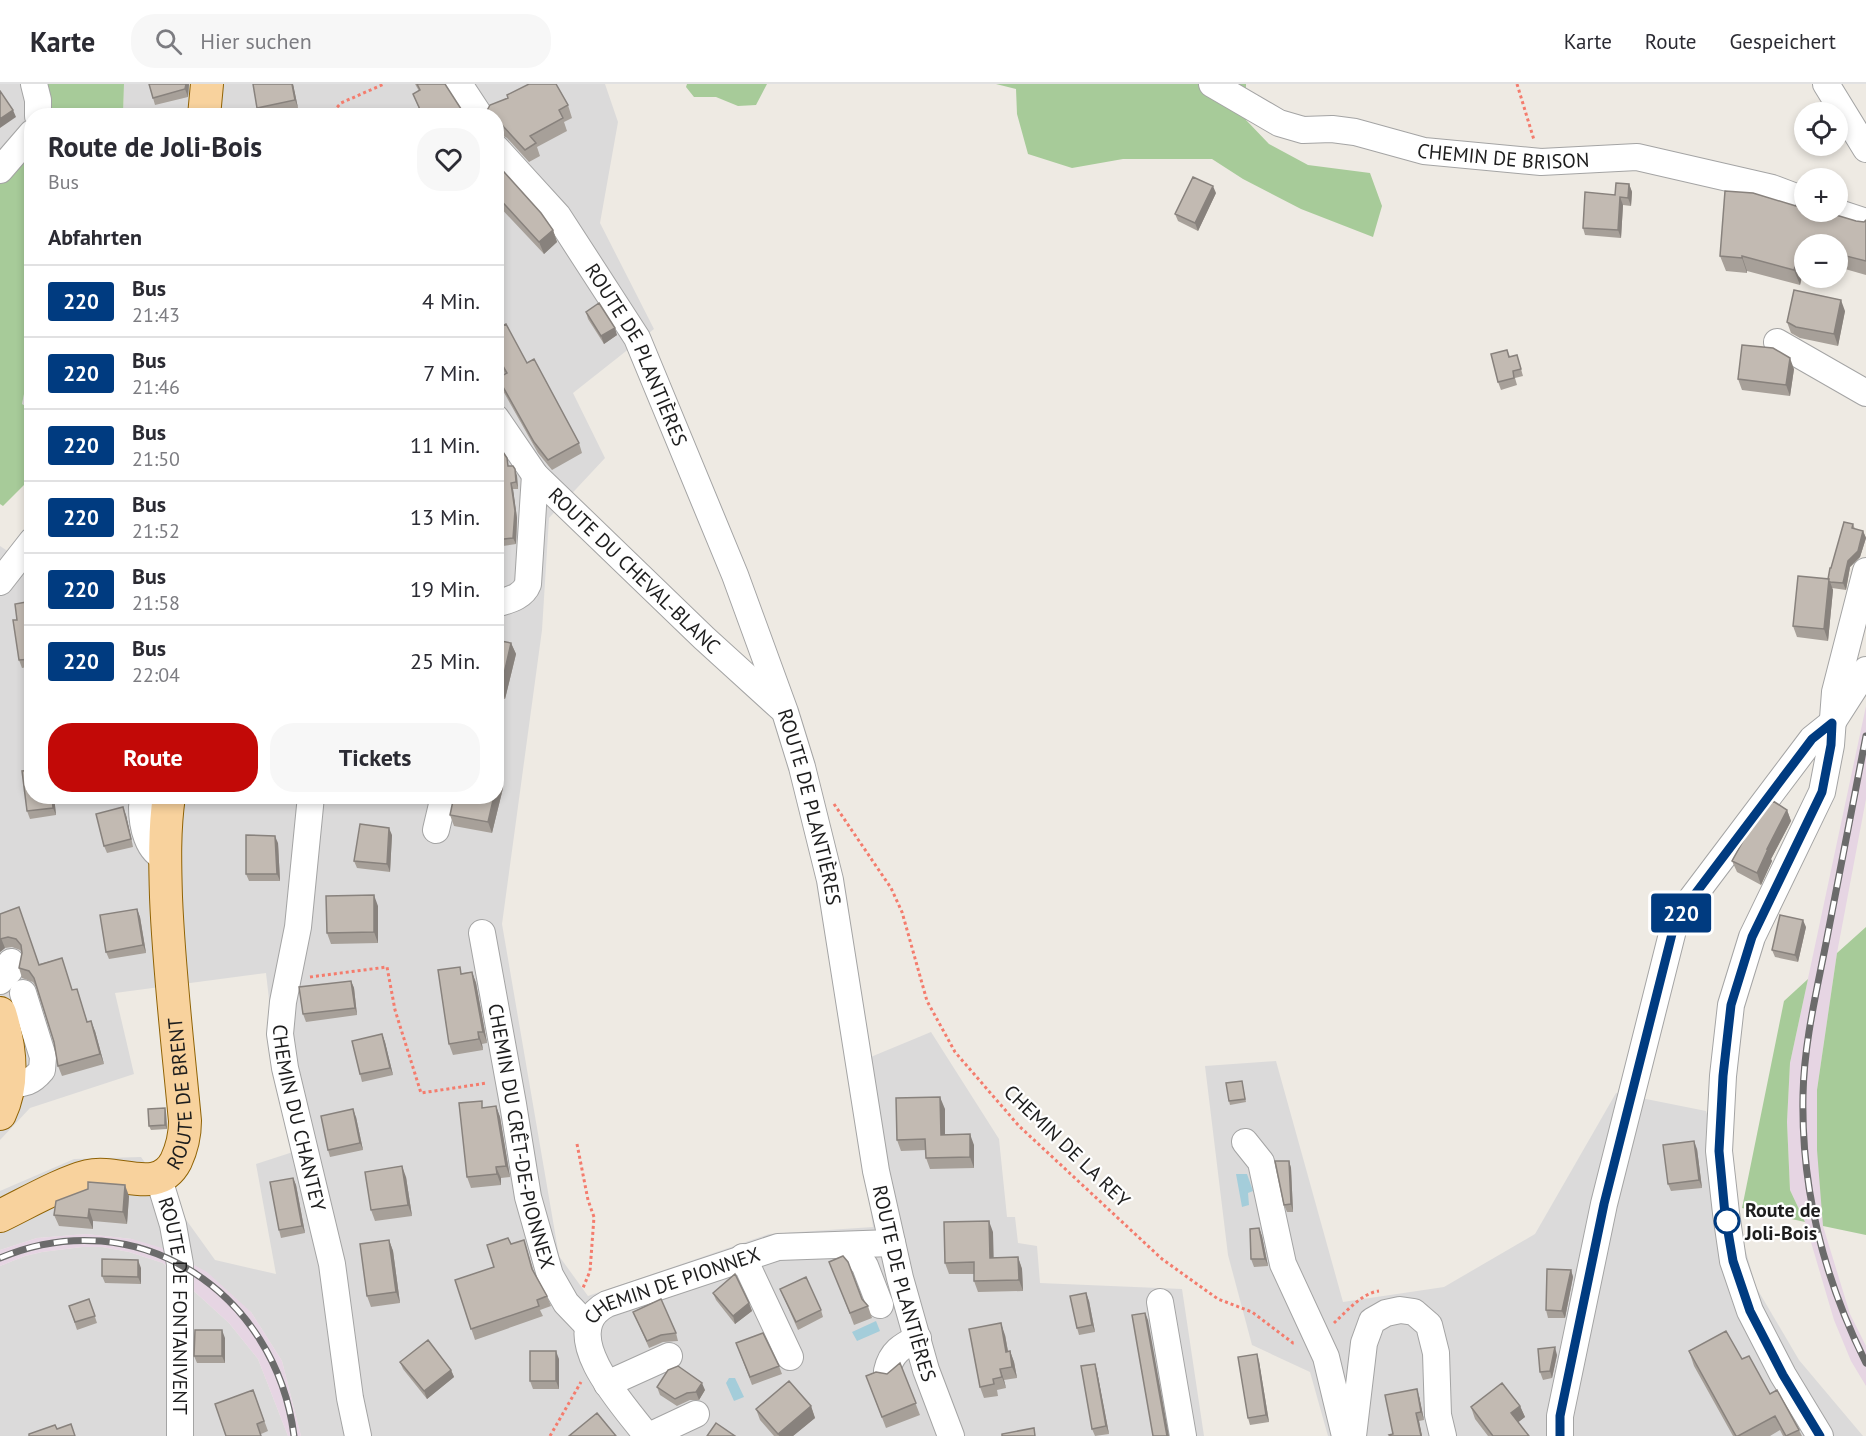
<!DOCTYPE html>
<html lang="de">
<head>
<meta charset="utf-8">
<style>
  :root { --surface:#fff; --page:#f7f7f7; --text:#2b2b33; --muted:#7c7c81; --line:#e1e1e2; --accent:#c20907 }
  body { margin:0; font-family:"PT Sans",sans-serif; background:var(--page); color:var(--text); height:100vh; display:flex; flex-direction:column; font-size:22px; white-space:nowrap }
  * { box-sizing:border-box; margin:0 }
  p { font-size:20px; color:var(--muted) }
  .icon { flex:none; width:33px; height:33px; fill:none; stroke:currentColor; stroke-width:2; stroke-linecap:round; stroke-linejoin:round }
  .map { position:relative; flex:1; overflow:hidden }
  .drawer { position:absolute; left:24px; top:24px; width:480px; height:696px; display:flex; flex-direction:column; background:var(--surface); border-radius:24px; box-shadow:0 3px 9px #0003 }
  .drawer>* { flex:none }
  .badge { padding:0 12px; border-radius:4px; font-size:21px; line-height:39px }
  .fabs { position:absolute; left:1794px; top:18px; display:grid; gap:12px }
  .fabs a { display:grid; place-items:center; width:54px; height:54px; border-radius:50%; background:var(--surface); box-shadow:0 3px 9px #0003; font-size:30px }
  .map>.badge { position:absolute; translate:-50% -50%; box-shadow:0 0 0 3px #fff }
  h2 { padding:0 24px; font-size:22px; line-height:54px }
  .round { display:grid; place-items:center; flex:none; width:63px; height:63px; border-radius:24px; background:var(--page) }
  .headline { display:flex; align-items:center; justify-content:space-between; height:102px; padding:0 24px }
  h1 { font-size:28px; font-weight:700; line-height:45px }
  .button { display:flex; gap:12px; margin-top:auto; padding:12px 24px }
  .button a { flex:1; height:69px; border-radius:24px; background:var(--accent); color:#fff; font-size:24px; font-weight:700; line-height:69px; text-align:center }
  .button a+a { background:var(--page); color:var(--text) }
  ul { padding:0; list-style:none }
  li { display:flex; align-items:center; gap:18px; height:72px; padding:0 24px; border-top:2px solid var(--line) }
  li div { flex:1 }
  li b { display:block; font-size:22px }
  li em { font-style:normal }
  li .badge { min-width:66px; font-weight:700; text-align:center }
  header { display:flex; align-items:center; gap:36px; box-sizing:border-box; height:84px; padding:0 30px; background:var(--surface); border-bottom:2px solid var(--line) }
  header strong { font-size:28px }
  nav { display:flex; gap:33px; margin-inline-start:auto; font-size:21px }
  .search { width:420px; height:54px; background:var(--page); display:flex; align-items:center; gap:15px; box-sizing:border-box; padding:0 21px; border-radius:24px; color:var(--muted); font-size:22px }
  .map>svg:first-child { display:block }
  .residential { fill:#dbdada }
  .industrial { fill:#e6d5e3 }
  .forest { fill:#a7cb99 }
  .water { fill:#a4cdda }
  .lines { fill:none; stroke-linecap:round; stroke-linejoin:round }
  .minor-casing { stroke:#a4a4a4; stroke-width:28 }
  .major-casing { stroke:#906305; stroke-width:34 }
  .path { stroke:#f47c6d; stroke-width:3; stroke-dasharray:3 3; stroke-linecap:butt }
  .minor { stroke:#fff; stroke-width:26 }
  .major { stroke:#f8d29d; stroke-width:32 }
  .rail-casing { stroke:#6b6b6b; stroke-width:7 }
  .rail { stroke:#fff; stroke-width:4.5; stroke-dasharray:14; stroke-linecap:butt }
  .wall { fill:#a7a099 }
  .shaded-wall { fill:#88827d }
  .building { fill:#c2bab2; stroke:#88827d; stroke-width:1.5 }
  .line-casing { stroke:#fff; stroke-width:14 }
  .line { stroke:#003b80; stroke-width:9 }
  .stop-dot { fill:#fff; stroke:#003b80; stroke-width:3 }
  .labels { text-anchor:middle; stroke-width:4.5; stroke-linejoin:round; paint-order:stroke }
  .street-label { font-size:20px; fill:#1d1d1d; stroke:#fff }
  .stop-label { font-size:20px; font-weight:bold; fill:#1d1d1d; stroke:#fff; text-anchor:start }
</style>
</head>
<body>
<header>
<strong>Karte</strong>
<div class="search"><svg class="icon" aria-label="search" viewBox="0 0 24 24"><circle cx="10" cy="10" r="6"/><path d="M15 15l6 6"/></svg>Hier suchen</div>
<nav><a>Karte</a><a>Route</a><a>Gespeichert</a></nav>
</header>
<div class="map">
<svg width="1866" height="1352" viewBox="0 0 1866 1352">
  <rect width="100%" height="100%" fill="#eeeae3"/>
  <path class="residential" d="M0,0H39L33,31L0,77Z
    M124,0H605L618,38L600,139L654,245L573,309L605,374L549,434L542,546L502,840L559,1172L588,1212L769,1150L873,1143L849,982L931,948L999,1055L1007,1133H1015L1018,1159L1037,1162L1040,1199L1182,1205L1204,1352H301L282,1277L251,1228L132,1155L86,1150L37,1154L0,1166V1107L74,1075L141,1073L215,1176L276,1190L256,1080L293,1068L278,994L266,889L115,909L134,990L30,1024L0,1056V462L12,470L31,444L32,712H496V32L123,31Z
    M31,270V325L22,320Z
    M1276,977L1343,1218L1444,1203L1535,1150L1616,1009L1706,1027L1756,1203L1799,1276L1863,1352H1328L1310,1288L1252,1261L1228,1171L1205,982Z
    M82,1163H102L129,1168L163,1179L229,1239L258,1275L288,1352H0V1182L25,1172L42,1168Z"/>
  <path class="industrial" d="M1866,622V715L1837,869L1817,1006L1823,1142L1850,1230L1866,1262V1302L1851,1277L1834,1236L1805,1138L1790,1106L1787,1038L1790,979Z
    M86,1150L132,1155L162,1164L207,1188L251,1228L282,1277L301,1352H288L258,1275L229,1239L163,1179L129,1168L102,1163H82L42,1168L25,1172L0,1182V1166L37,1154Z"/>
  <path class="forest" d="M44,0H124L123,31L43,32Z
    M687,0H767L756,21L738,22L716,13H694L686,3Z
    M996,0H1246V36L1269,60L1308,81L1370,89L1382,122L1373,153L1301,125L1243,95L1212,75H1123L1072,84L1028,70L1017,30L1016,5Z
    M31,57L32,270L22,320L31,325V394L3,422L0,420V91Z
    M1866,843V1151L1823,1142L1817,1066V1006L1837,869Z
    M1808,895L1790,979L1787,1038L1790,1106L1805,1138L1742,1124L1784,917Z"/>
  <path class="water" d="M1236,1090H1247L1253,1107L1248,1109L1249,1121L1242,1123Z
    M876,1237L880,1247L857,1257L852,1248Z
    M729,1294H735L744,1313L734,1317L726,1299Z"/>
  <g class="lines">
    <defs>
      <g id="minor">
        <path d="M34,0L38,16V32"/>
        <path d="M459,0L480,32"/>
        <path id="s1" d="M1212,0L1279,39L1303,46L1332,45L1355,48L1424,67L1541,78L1637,73L1772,104L1804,116"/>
        <path d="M1826,0L1866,65"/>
        <path id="s2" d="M496,64L558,132L637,254L735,491L785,628L802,683L830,796L876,1087L900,1194L926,1286L951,1352"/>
        <path d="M0,86L32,49"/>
        <path d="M1836,128L1866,138"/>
        <path d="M1777,258L1866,309"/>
        <path id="s3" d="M496,334L535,391L704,554L781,624"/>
        <path d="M0,498L32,457"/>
        <path d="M496,520C509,516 523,513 528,500L535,391"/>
        <path id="s4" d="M311,712L298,843L283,918L280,950L285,984L332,1180L350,1314L358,1352"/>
        <path d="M142,723C142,741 147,768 166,774"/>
        <path d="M436,746L444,712"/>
        <path id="s5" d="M482,849L513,1020L528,1113L550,1191L566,1219L588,1242"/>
        <path d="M0,897L10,886L11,878"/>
        <path d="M9,999C24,1001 32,998 42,986L43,973L23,909"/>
        <path d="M1245,1058L1261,1078L1283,1180L1326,1273L1345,1352"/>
        <path id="s6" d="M159,1095L173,1141L180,1180V1352"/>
        <path d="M850,1161L865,1182L880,1221"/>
        <path d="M743,1173L790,1273"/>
        <path d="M1160,1218L1183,1352"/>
        <path d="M887,1287C891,1268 902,1262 918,1254"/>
        <path d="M607,1300L669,1272"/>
        <path id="s7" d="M647,1352C628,1326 565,1261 596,1228C599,1225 603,1222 607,1220L778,1163L892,1159"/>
        <path d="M649,1352L696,1330"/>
        <path d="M1353,1352L1364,1259L1372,1237L1386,1229L1400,1226L1414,1228L1429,1241L1436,1269L1438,1331L1443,1352"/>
        <path d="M1560,1352V1332L1604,1120L1674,842L1683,826L1812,655L1832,639L1866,586"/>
        <path d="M1820,1352L1783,1291L1750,1227L1733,1177L1726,1129L1719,1067L1723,992L1731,921L1752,853L1822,708L1831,661L1835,608L1866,487"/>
      </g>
      <g id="major">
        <path d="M204,32L207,0"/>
        <path d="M0,929C10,961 15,999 0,1030"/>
        <path id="s8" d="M0,1132C25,1120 63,1098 88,1092C119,1085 158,1112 176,1077C182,1064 185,1051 185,1037C178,962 169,888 166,813C165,780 164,746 169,712"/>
      </g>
    </defs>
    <use href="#minor" class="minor-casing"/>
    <use href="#major" class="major-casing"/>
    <path class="path" d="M1517,0L1534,56
      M329,32L341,19L384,0
      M834,720L891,804L902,828L927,917L955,968L1019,1042L1162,1175L1218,1215L1252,1228L1293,1259H1296
      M310,893L387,883L395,926L421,1009L487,999
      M577,1060L588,1116L594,1133L590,1187L583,1204
      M1334,1239C1347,1227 1362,1209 1379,1207
      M550,1352L581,1298"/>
    <use href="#minor" class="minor"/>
    <use href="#major" class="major"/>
    <defs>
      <path id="rail" d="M1866,652C1853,720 1840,787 1827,854C1817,906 1804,958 1803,1011C1801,1105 1824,1195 1866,1279
        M0,1174C137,1116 276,1208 294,1352"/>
    </defs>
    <use href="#rail" class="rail-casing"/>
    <use href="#rail" class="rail"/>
  </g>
  <path class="wall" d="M149,0H189L188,13L155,21Z
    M293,0L298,24L260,31L257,24Z
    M415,0H445L463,28L467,32H422L413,10L419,7Z
    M568,21L572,34L564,38L567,47L537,63L540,72L529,78L507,54L500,50H496V32Z
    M496,79L553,146L557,158L544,170L496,119Z
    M1629,100L1632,108L1631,122L1623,121L1621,154L1585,151L1583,144L1615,111Z
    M1216,109L1198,147L1178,137L1175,130Z
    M1804,128L1856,137L1864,138L1866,136V191L1838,183V160H1804V184L1800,201L1747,187V189L1726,187L1720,172Z
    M1845,227L1838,262L1800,254L1791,249L1787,238Z
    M586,228L617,251L604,260L588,235Z
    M496,245L527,279L579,359L582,369L552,386L538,369L502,305L498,294L505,290L496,274Z
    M1507,266L1510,273L1517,271L1523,292L1515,294L1517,301L1501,306L1498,298Z
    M1794,285L1790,312L1742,306L1738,295Z
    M510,382L517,392L518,405H513L517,434L516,460L496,463V416H499Z
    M1853,440L1855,445L1863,447L1866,454L1860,473L1850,483L1846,506L1832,504L1833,506L1828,557L1797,553L1793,542L1828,495L1831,484Z
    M32,517V582L22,584L19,576Z
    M496,556L511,559L516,570L505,615L496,613Z
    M499,692L503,704L492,749L454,742L450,731Z
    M32,712H54L56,731L30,735L27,727Z
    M1787,726L1791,737L1771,775L1772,777L1761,801L1737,788L1732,777Z
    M126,731L133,763L107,769L104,762Z
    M392,751L390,788L357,784L354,777Z
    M278,759L280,797H249L246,790Z
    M378,822V859L331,860L327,849Z
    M137,825L140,833L146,869L109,875L106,868Z
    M0,830L39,880L62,874L72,906L77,905L87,937L95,947L104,980L62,992L58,982L54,958L36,903L33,898L22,894L19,884L22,869L20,866L12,863L5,864L0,868Z
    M1806,843L1798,878L1775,873L1772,866Z
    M472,888L476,899L487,959L482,960L483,966L453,971L449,960L463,889Z
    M351,897L354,904L357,931L306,938L303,930Z
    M382,950L385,958L393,991L362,998L360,990Z
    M1242,997L1246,1018L1230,1021L1229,1017Z
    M496,1022L500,1033L510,1093L501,1094V1101L471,1104L467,1093L484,1024Z
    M945,1025V1050L974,1061V1084L930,1085L926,1074V1066L901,1067L897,1056Z
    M166,1028L167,1045L151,1046L149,1042Z
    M356,1033L363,1066L330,1073L328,1066Z
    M1697,1065L1702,1104L1671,1107L1668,1100Z
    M1289,1077L1291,1084L1293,1128H1287L1284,1121Z
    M406,1093L412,1132L375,1137L371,1126Z
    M293,1094L296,1101L305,1149L281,1154L279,1146Z
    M129,1112L127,1140L93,1137V1145L59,1142L54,1131Z
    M1259,1144L1262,1152L1268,1182L1254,1183L1251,1175Z
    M993,1148V1174L1018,1173L1022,1185L1023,1207L978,1208L974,1197V1190H949L945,1179Z
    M389,1156L393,1167L400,1219L371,1223L367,1212Z
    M524,1156L534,1188L547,1212L551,1222L540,1226L543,1232L475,1256L455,1196L494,1183Z
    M141,1184V1200L105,1199L102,1192Z
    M1571,1186L1573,1193L1565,1234H1548L1546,1226Z
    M834,1189L862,1215L868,1222L872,1234L854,1241Z
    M780,1205L821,1226L823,1233L798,1246Z
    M713,1209L749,1219L752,1227L735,1240L716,1216Z
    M1086,1209L1089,1217L1095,1248L1079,1251L1077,1244Z
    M89,1215L97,1239L77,1246L69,1222Z
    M633,1228L676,1249L678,1257L663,1258L649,1264Z
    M1005,1251L1008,1267H1010L1014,1278L1017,1294L1004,1296L1006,1304L997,1306L998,1312L984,1314L980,1303Z
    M225,1254V1279H197L194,1272Z
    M736,1259L779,1282L782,1290L752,1301Z
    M1689,1267L1742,1275L1799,1346L1802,1352H1783L1780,1346L1770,1352H1733L1694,1282Z
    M1557,1271L1552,1294L1543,1296L1540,1288Z
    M559,1275V1305H533L530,1297Z
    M1259,1277L1269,1338L1250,1341L1248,1334Z
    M400,1278L451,1286L454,1293L427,1315L403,1285Z
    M900,1279L920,1331L886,1344L866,1292L887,1290Z
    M1095,1280L1097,1287L1109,1350L1095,1352L1092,1345Z
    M657,1303L705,1306L699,1316H690L677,1322L660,1311Z
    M253,1306L268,1347L261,1350L226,1352Z
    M1419,1312L1424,1336L1419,1337L1422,1352H1390L1393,1350Z
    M811,1322L815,1334L793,1352H774L760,1336L756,1325Z
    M1520,1322L1525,1333L1518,1338L1529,1352H1488L1475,1335L1471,1323Z"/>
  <path class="shaded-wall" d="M186,0H189L188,13L185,5Z
    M292,0H293L298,24L295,16Z
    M13,26L16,33L0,44V35Z
    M1629,100L1632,108L1631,122L1628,114Z
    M1213,102L1216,109L1198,147L1195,139Z
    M1620,113L1623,121L1621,154L1618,146Z
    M553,146L557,158L544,170L539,158Z
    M1802,160L1804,167V184L1800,201L1794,186Z
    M1742,172L1747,187V189L1742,174Z
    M1841,216L1845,227L1838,262L1834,250Z
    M615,244L617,251L604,260L601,252Z
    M1790,274L1794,285L1790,312L1786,301Z
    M515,385L517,392L518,405L516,398Z
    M511,399L513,405L517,434L516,460L513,454Z
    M1863,447L1866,454L1860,473L1850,483L1846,506L1843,499L1848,477Z
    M1829,495L1833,506L1828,557L1824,545Z
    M511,559L516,570L505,615L501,603Z
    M499,692L503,704L492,749L488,738L494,712H496V702Z
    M52,712H54L56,731L53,724Z
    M123,723L126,731L133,763Z
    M1787,726L1791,737L1771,775L1772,777L1761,801L1757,789L1767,765Z
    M389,744L392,751L390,788L387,780Z
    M275,752L278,759L280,797L277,790Z
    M374,811L378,822V859L374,848Z
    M137,825L140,833L146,869L143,861Z
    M1803,836L1806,843L1798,878L1795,871Z
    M1,854L5,864L0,868V855Z
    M472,888L476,899L487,959L483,948Z
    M351,897L354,904L357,931L355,924Z
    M91,937L95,947L104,980L100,970Z
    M478,948L482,960L483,966L479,955Z
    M382,950L385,958L393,991L390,984Z
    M940,1013L945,1025V1062L941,1051Z
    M496,1022L500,1033L510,1093L506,1082Z
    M165,1024L166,1028L167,1045L165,1041Z
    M353,1025L356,1033L363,1066L360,1059Z
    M970,1050L974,1061V1084L970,1073Z
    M1694,1057L1697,1065L1702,1104L1699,1096Z
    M1289,1077L1291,1084L1293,1128L1291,1120Z
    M402,1082L406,1093L412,1132L408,1121Z
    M496,1083L501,1094V1101L497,1090Z
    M293,1094L296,1101L305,1149L302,1142Z
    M125,1101L129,1112L127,1140L123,1128Z
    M89,1125L93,1137V1145L88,1134Z
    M989,1137L993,1148L994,1185L990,1174Z
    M1259,1144L1262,1152L1268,1182L1265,1175Z
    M389,1156L393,1167L400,1219L396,1208Z
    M1018,1173L1022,1185L1023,1207L1019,1196Z
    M138,1176L141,1184V1200L138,1193Z
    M1571,1186L1573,1193L1565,1234L1562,1227Z
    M1086,1209L1089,1217L1095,1248L1092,1241Z
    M749,1219L752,1227L735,1240L733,1232Z
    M1145,1229L1148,1236L1169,1352H1167Z
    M1001,1239L1005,1251L1010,1279L1006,1268Z
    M222,1246L225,1254V1279L222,1272Z
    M1555,1263L1557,1271L1552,1294L1550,1287Z
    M556,1267L559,1275V1305L556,1297Z
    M1010,1267L1014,1278L1017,1294L1012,1283Z
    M1257,1270L1259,1277L1269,1338L1266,1331Z
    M1095,1280L1097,1287L1109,1350L1106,1342Z
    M1000,1285L1004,1296L1006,1304L1002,1293Z
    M451,1286L454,1293L427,1315L424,1307Z
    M702,1299L705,1306L699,1316L696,1308Z
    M1417,1305L1419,1312L1424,1336L1421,1328Z
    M811,1322L815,1334L793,1352H779L778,1350Z
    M1520,1322L1525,1333L1516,1340L1511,1329Z
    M1416,1329L1419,1337L1422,1352H1421Z"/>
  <path class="building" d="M149,0H186L185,5L153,14Z
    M253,0H292L295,16L257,24Z
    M417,0H445L463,28L467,32H423L413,10L420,6Z
    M529,0H556L568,21L559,26L563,34L530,52L536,59L525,66L502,41L496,38V32H484L490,21L508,14L507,11Z
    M0,7L13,26L0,35Z
    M184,25L186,32H171Z
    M496,79L541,129L553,146L539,158L496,111V101H497L496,100Z
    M1193,93L1213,102L1195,139L1175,130Z
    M1616,99L1629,100L1628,114L1620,113L1618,146L1583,144L1585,108L1615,111Z
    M1725,107L1753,109L1796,122L1798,116L1804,114V128H1826L1856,137L1864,138L1866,136V177L1838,170V160H1802L1794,186L1742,172V174L1720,172Z
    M1794,206L1841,216L1834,250L1796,243L1787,238Z
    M599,219L615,244L601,252L586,228Z
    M506,240L527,279L534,275L579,359L548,376L534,358L498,294L507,289L496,270V245Z
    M1742,261L1773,264L1790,274L1786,301L1738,295Z
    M1507,266L1509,273L1517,271L1521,285L1513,287L1514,294L1498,298L1491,270Z
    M503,368L507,374L508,382H513L515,385L516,398L511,399L515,427L513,454L496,456V416H499L496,386V369Z
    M1844,438L1853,440L1852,444L1863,447L1858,467L1848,477L1843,499L1830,498L1828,495L1830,484H1831Z
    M1798,492L1829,495L1824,545L1793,542Z
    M32,517V575L19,576L13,536H17L15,520Z
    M496,556L511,559L501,603H496Z
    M32,686V712H52L53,724L27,727L22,687Z
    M496,692H499L496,702Z
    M454,712H494L488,738L450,731Z
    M1773,717L1787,726L1767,765H1768L1757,789L1732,777L1747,750Z
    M123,723L131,755L104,762L96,730Z
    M360,740L389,744L387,780L354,777Z
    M246,751L275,752L277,790H246Z
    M374,811V848L327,849L326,812Z
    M19,823L39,881L62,874L72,906L77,905L87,938L91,937L100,970L58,982L54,958L34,894L29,887L19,884L22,869L21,861L16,855L8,853L0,855V830Z
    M137,825L143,861L106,868L100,831Z
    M1780,831L1803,836L1795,871L1772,866Z
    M460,883L461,890L472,888L483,948H478L479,955L449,960L438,886Z
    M351,897L355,924L303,930L299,903Z
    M382,950L390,984L360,990L352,957Z
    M1242,997L1245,1015L1229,1017L1226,999Z
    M940,1013L941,1051L970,1050V1073L926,1074L925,1055L897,1056L896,1014Z
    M482,1017V1024L496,1022L506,1082L496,1083L497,1090L467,1093L459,1019Z
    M165,1024V1041L149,1042L148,1025Z
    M353,1025L360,1059L328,1066L321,1032Z
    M1694,1057L1699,1096L1668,1100L1663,1061Z
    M1275,1077H1289L1291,1120L1284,1121Z
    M402,1082L408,1121L371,1126L365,1088Z
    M293,1094L302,1142L279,1146L270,1098Z
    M88,1098L125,1101L123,1128L89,1125L88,1134L54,1131L56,1117L88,1105Z
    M989,1137L990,1174L1018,1173L1019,1196L974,1197V1178L945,1179L944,1138Z
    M1259,1144L1265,1175H1251L1250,1145Z
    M508,1154L511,1160L524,1156L532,1185L547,1212L537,1216L539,1222L471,1245L455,1196L494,1183L487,1161Z
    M389,1156L396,1208L367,1212L360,1160Z
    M843,1172L848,1178L862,1215L868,1222L850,1229L829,1178Z
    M102,1175L138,1176V1193L102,1192Z
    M1547,1185L1571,1186L1562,1227L1546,1226Z
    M735,1190L749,1219L733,1232L713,1209Z
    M806,1193L821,1226L796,1238L780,1205Z
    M1086,1209L1092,1241L1077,1244L1070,1212Z
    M89,1215L95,1232L75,1238L69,1222Z
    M661,1215L676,1249L661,1251L647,1257L633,1228Z
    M1145,1229L1167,1352H1153L1132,1231Z
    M1001,1239L1006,1268L1010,1267L1012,1283L1000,1285L1002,1293L993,1295L994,1300L980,1303L969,1245Z
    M195,1246H222V1272H194Z
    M1726,1247L1742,1275L1749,1272L1770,1310L1777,1306L1799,1346L1786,1352L1775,1332L1738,1352H1736L1689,1267Z
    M763,1249L779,1282L750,1293L736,1259Z
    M428,1256L451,1286L424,1307L400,1278Z
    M1555,1263L1550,1287L1540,1288L1538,1265Z
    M530,1267H556V1297H530Z
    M1257,1270L1266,1331L1248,1334L1238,1273Z
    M900,1279L916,1319L882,1333L866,1292L876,1288L887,1290Z
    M1095,1280L1106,1342L1092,1345L1081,1282Z
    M678,1282L702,1299L696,1308L687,1309L675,1315L657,1303L668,1286Z
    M789,1297L811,1322L778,1350L756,1325Z
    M1502,1299L1520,1322L1511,1329L1529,1352H1493L1471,1323Z
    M1417,1305L1421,1328L1416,1329L1421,1352H1390L1389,1351L1393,1350L1385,1311Z
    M253,1306L264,1337L257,1340L261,1352H226L215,1320Z
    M597,1329L616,1352H569Z
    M716,1339L735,1352H707Z
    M71,1340L75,1352H29V1350L55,1341L57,1345Z
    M1034,1344L1035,1352H1002V1350Z"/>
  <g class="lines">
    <defs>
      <path id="line" d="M1560,1352V1332L1604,1120L1674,842L1683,826L1812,655L1832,639L1831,661L1822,708L1752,853L1731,921L1723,992L1719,1067L1725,1130L1733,1177L1750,1227L1783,1291L1820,1352"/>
    </defs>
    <use href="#line" class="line-casing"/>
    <use href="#line" class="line"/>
  </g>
  <circle class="stop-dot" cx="1727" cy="1137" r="12"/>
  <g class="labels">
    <g class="street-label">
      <text dy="7" stroke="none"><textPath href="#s1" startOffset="306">CHEMIN DE BRISON</textPath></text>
      <text dy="7" stroke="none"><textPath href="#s2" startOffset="252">ROUTE DE PLANTIÈRES</textPath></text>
      <text dy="7" stroke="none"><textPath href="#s3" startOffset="207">ROUTE DU CHEVAL-BLANC</textPath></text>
      <text dy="7" stroke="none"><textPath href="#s2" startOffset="738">ROUTE DE PLANTIÈRES</textPath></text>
      <text dy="7" stroke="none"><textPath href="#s8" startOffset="261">ROUTE DE BRENT</textPath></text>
      <text dy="7" stroke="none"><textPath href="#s4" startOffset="326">CHEMIN DU CHANTEY</textPath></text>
      <text dy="7" stroke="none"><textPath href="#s5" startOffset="207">CHEMIN DU CRÊT-DE-PIONNEX</textPath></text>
      <text transform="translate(1067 1062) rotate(44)" y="7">CHEMIN DE LA REY</text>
      <text dy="7" stroke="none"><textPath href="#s2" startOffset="1224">ROUTE DE PLANTIÈRES</textPath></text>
      <text dy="7" stroke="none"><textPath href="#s7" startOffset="225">CHEMIN DE PIONNEX</textPath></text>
      <text dy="7" stroke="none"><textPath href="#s6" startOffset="129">ROUTE DE FONTANIVENT</textPath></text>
    </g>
    <g class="stop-label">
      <text x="1745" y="1133">Route de<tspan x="1745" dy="23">Joli-Bois</tspan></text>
    </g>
  </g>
</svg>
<div class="fabs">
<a><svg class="icon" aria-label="locate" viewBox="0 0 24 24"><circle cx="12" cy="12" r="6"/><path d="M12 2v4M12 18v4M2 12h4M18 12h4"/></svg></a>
<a>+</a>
<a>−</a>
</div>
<b class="badge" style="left:1681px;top:829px;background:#003b80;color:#fff">220</b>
<section class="drawer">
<div class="headline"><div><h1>Route de Joli-Bois</h1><p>Bus</p></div><a class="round"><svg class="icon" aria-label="heart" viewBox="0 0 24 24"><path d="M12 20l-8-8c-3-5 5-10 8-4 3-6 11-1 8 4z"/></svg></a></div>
<h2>Abfahrten</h2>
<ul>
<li><span class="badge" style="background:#003b80;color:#fff">220</span><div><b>Bus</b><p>21:43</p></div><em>4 Min.</em></li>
<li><span class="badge" style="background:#003b80;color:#fff">220</span><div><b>Bus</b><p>21:46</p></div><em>7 Min.</em></li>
<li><span class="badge" style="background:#003b80;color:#fff">220</span><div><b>Bus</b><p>21:50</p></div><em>11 Min.</em></li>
<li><span class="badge" style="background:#003b80;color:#fff">220</span><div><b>Bus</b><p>21:52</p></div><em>13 Min.</em></li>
<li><span class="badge" style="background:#003b80;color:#fff">220</span><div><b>Bus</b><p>21:58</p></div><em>19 Min.</em></li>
<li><span class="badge" style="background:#003b80;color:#fff">220</span><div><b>Bus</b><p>22:04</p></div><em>25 Min.</em></li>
</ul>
<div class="button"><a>Route</a><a>Tickets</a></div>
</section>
</div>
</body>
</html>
